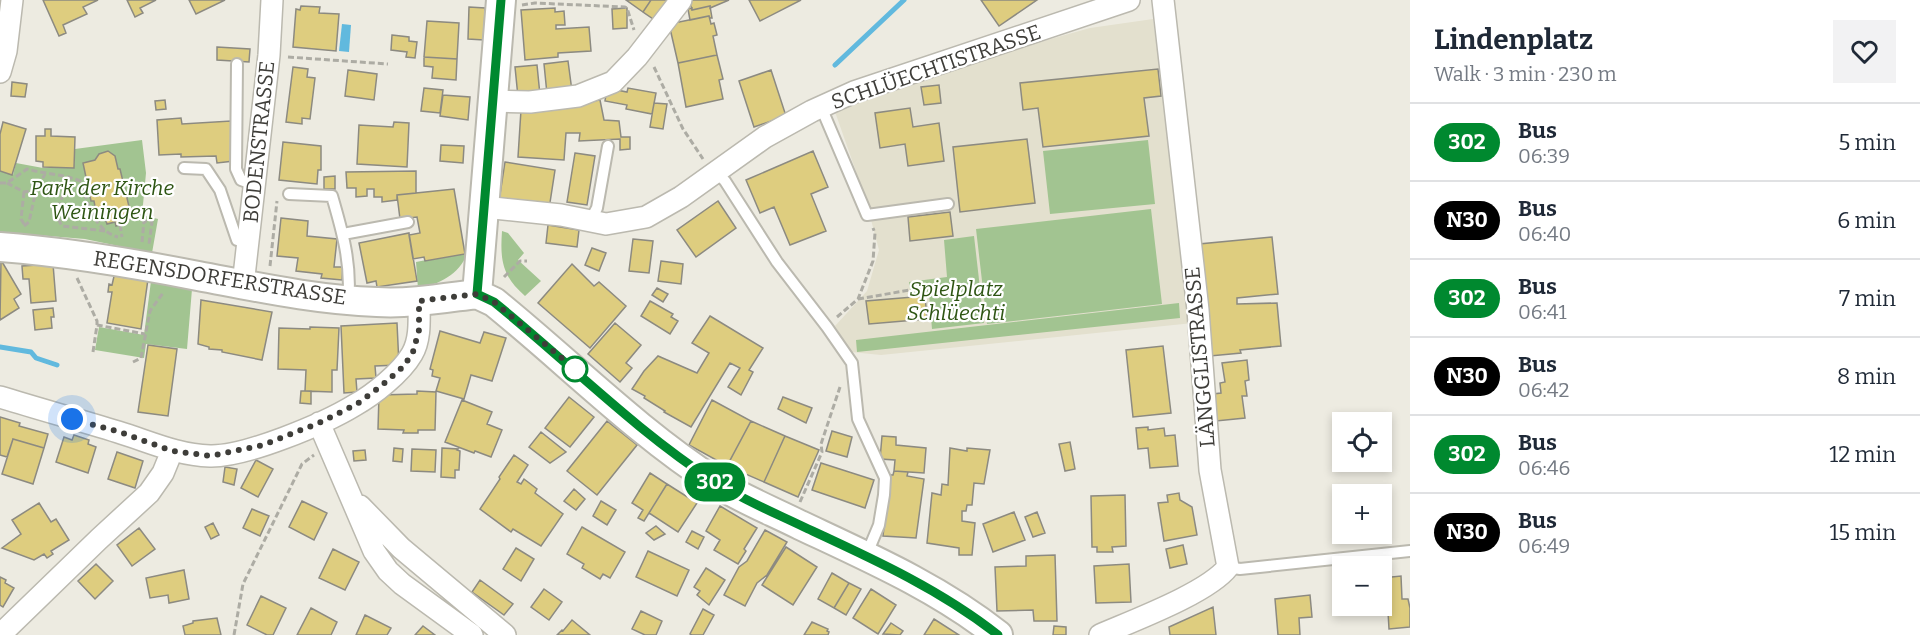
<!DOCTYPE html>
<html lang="en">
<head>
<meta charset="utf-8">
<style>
  :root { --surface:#fff; --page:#f2f2f3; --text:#1f2937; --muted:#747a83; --line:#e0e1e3 }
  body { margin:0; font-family:Bitter,serif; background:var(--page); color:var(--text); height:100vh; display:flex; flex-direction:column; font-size:22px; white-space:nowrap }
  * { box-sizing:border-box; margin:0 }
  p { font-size:20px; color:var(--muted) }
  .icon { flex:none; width:33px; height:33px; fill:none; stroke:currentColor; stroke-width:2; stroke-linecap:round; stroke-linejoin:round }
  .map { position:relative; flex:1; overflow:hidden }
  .details { display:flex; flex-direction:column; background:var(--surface); width:510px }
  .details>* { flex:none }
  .badge { padding:0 12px; border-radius:20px; font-size:21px; line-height:39px }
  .controls { position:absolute; left:1332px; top:412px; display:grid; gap:12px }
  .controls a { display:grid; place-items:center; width:60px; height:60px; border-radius:0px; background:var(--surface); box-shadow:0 3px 9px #0003; font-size:30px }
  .you { position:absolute; width:30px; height:30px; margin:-15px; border:4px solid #fff; border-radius:50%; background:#1a73e8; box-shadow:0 0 0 9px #1a73e833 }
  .map>.badge { position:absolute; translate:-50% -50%; box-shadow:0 0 0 3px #fff }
  .round { display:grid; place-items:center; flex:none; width:63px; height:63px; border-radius:0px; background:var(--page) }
  .head { display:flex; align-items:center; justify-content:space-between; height:102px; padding:0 24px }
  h1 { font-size:28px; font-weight:700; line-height:45px }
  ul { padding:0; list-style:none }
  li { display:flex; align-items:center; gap:18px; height:78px; padding:0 24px; border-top:2px solid var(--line) }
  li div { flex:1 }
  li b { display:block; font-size:22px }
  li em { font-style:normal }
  li .badge { min-width:66px; font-weight:700; text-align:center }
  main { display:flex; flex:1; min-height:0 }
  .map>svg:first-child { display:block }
  .built { fill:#e3e0ce }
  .green { fill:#a2c491 }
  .water { fill:#61b9de }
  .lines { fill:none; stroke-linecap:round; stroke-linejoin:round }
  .stream { stroke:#61b9de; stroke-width:5 }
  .building { fill:#decd7f; stroke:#8c8a81; stroke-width:1.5 }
  .lane-casing { stroke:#bbb9af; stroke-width:14 }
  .street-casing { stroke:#bbb9af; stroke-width:24 }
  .secondary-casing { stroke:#bbb9af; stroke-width:32 }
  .path { stroke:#adaca4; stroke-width:3; stroke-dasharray:6 3; stroke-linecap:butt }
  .lane { stroke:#fff; stroke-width:10 }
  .street { stroke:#fff; stroke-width:21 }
  .secondary { stroke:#fff; stroke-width:28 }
  .line-casing { stroke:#fff; stroke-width:14 }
  .line { stroke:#00892f; stroke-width:9 }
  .walk { stroke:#3e3d39; stroke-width:6; stroke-dasharray:0 10.8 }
  .stop-dot { fill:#fff; stroke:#00892f; stroke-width:3 }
  .labels { text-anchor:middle; stroke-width:4.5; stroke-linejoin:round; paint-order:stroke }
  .street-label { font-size:21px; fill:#3e3d39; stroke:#fff }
  .park-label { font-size:21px; font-style:italic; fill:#2e5513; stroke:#fff }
</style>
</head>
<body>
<main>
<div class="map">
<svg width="1410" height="635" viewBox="0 0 1410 635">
  <rect width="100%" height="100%" fill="#edebe1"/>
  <path class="built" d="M1153,19L1193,323L881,355L851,352L835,326L867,291L879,250L865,197L834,109L961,64L1090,28Z"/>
  <path class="green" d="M142,140L146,173L142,215L158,219L152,253L85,239L0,232V171L13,175L16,163L43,168H74L75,149Z
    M1148,140L1155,204L1050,214L1043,151Z
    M1151,209L1162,304L987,324L976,229Z
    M502,231L508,233L524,253L518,260L541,281L525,296C502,276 500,260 502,231Z
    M974,236L984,323L932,329L929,294L911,295L909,282L947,277L944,240Z
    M468,252C459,275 441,283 418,289L416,262Z
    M151,281L192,289L187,349L146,344L144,358L95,350L99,327L144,335Z
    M1179,303L1180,318L857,352L856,340Z"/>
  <path class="water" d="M342,24L351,25L349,52L339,51Z"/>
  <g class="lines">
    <path class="stream" d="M835,65L904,0
      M0,347L31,352L36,358L57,365"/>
  </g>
  <path class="building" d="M43,0H98L83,7L87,14L63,25L66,33L59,36Z
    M127,0H156L140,8L143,13L135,17Z
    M189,0H225L196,14Z
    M626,0H651L643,12Z
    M651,0H676L659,23L643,12Z
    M689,0H729L710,8V6L692,10Z
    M749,0H801L760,21Z
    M981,0H1037L999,26Z
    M301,6L320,7L319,13L339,14L336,51L293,47L296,9L300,10Z
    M710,6L712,18H710L709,16L690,20L688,9L692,8V10Z
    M469,7L485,8L484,40L468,39Z
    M555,8V12L564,11L565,25H556V29L589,27L591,51L558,53V57L525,60L521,10Z
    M627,8V28L613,29L612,9Z
    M709,16L711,24L714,23L717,35L713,36L717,55L678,63L669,24Z
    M427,21L459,23L457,59L424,57Z
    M392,35L409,37V41L417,42L415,58L406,57L407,52L391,50Z
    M217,47L250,49L249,62L217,60Z
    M717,55L723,79L719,80L723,99L686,107L678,63Z
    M424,57L457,59L456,80L432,78L433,67L424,66Z
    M568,61L572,91L547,94L544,64Z
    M537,65L540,95L518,97L515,67Z
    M293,67L308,69L307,77L315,78L310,119L302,118V124L286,122Z
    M1158,69L1161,96L1144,98L1149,136L1043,147L1038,108L1023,110L1020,83Z
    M348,70L377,74L374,100L345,96Z
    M771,70L786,116L754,127L739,81Z
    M12,82L27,84L25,97L11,96Z
    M939,85L941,103L924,105L921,87Z
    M424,88L443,90L440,113L421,111Z
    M607,88L627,92L628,88L656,93L652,114L626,109L627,105L605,101Z
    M443,95L470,97L468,120L440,116Z
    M165,100L166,109L156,110L155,101Z
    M600,100L604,120L619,121L621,137H630V149L620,150V139L579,141L580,133H566L564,160L518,157L521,110Z
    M654,103L667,104L663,129L650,127Z
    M910,108L913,127L939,123L944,161L908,166L905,144L880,148L875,113Z
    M181,118L182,124L231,121L234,161L217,163L216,156L181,157V154L159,155L157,120Z
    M3,122L26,129L12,175L0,171V134Z
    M394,122L409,123L407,167L357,164L359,125L393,127Z
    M45,129H51V136L75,137L74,168L43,167V162L36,161V136H45Z
    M1027,139L1035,203L960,212L953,147Z
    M283,142L321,146V170H318L317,184L279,180Z
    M441,145L464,146L463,163L440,161Z
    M108,151L115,156L118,169H120L132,219L122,221L123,224L116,226L115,222L107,224L104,215L97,217L94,201H91L83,163L95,160L99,154Z
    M813,151L828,187L811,194L826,231L790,245L774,207L760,213L746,180Z
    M575,153L595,156L587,205L567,202Z
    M505,162L555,170L549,209L499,201Z
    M416,171V193L397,195V200L382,202V197H374V189H367V196L356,197V188H347L346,172Z
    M335,176V189H324V177Z
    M454,189L465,254L425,261L424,257L413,259L409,235L420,233L417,217L400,219L397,195Z
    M718,201L736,228L696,257L677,230Z
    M950,212L953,236L910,241L908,217Z
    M281,218L308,221L307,236L337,239L334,267H343L342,280L321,278L322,274L296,271L298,258L277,256Z
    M548,225L579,230L577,247L546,243Z
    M409,233L417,281L377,287L376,281L367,283L359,243Z
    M1272,237L1278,294L1237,298V304L1277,303L1281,346L1240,350L1241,353L1210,356L1199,244Z
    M633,239L653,241L649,273L629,271Z
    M592,248L606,253L599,271L585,265Z
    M1,260L21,294L14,299L19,308L0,320Z
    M661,261L683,264L681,284L658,281Z
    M53,264L56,301L31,303L29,279H23L22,266Z
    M572,264L594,286L599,282L626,306L590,348L538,303Z
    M115,272L148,279L141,329L107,323L112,292H108L109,284L112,285Z
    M657,288L668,294L663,302L652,295Z
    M925,296L927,319L869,324L866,301Z
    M201,300L272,312L262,360L222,352V350L209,349V347L198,344Z
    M650,301L673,314L671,317L678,321L670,334L641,316Z
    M53,308L54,317H51L52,328L35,330L33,310Z
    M710,316L763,348L749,370L753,372L741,395L728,387L740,368L730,363L691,427L664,412L665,411L644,398L645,396L632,389L644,371L658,356L697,373L709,353L692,343Z
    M397,323L399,365L375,366L376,378L356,379L357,392L344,393L341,326Z
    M615,323L641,345L626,363L632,368L620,382L588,354Z
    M310,327L339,328L337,370H332V392L305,391L306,370L278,369L279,328L310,329Z
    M440,331L480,343L484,332L506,338L492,381L471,375L464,399L436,391L440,378L432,376L433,370L430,369Z
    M148,345L177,349L168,416L138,412Z
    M1163,346L1171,413L1133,417L1126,350Z
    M1247,360L1249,380L1245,381L1247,396H1242L1245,418L1216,421L1213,394L1221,393L1220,383L1225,382L1222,363Z
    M301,391H311V404L300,403Z
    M417,391L436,392L435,430H418V433H403L404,430L378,429L379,395L417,394Z
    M569,397L594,417L570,447L545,428Z
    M783,397L812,408L806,423L778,409Z
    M462,400L492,412L487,424L502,430L491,457L475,451L474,453L445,442Z
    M712,400L751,421L727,466L689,445Z
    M0,417L20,423L19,426L48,434L44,448L13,439L7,457L0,455Z
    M607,421L637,445L597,495L567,471Z
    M751,421L785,436L764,482L727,466Z
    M1148,427V430L1164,428L1165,436L1175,435L1178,466L1150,468L1148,448L1138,449L1136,428Z
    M832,431L852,437L847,457L826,451Z
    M541,432L566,452L550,463L529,447Z
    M74,435L89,440L88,444L96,447L88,473L56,462L64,437L72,440Z
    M785,436L819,450L798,497L764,482Z
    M882,436L896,437V445L926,448L924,473L894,471L895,460L880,459Z
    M13,439L44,448L33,484L2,474Z
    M1070,442L1075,469L1065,471L1059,444Z
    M394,448L403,449L402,462L393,461Z
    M442,448L458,449L457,450L460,451L459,470H455V478L441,477Z
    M950,448L967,451V448L990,450L984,484L974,483L972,505H967L966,511H962V521L975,523L972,555H959V548L927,543L932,493L941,495L942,484L948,485Z
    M412,449L436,450L435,472L411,471Z
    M365,450L366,460L354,461L353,451Z
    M117,452L143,461L135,488L108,479Z
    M514,455L528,465L517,482L521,484L524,479L537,489L535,493L563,514L541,546L513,529L511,532L480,509L500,479L499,477Z
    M256,460L273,469L258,497L241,488Z
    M821,463L874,480L865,508L812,490Z
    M225,467L237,469L234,485L223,482Z
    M894,471L908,472L907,476L924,479L916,538L883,536L890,475H893Z
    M650,473L667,484L644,521L638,518L643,510L632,503Z
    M667,484L697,503L678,532L649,513Z
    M574,489L585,499L576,510L564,501Z
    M1179,493L1180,500L1192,507L1197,535L1164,541L1158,503L1168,502L1167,495Z
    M1125,495L1126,546L1112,547L1113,552H1097V547H1092L1091,496Z
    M302,501L327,513L314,540L289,527Z
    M601,501L616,510L607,525L593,516Z
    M39,503L51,522L56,519L69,540L51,551L53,554L47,558L44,554L34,560L2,548L21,534L12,520Z
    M720,506L757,528L744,549L746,551L738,564L714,550L720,540L706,531Z
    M252,509L269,516L260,536L243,528Z
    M1014,512L1025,540L993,552L983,524Z
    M1037,512L1045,533L1033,537L1025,517Z
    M213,523L219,535L211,539L205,527Z
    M656,526L665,534L654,540L646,533Z
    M582,527L625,552L610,578L603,574L600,579L582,568L584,564L567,554Z
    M139,528L155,549L132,566L117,545Z
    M765,530L787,542L767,575L757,583L745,606L724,595L739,567L747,561Z
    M692,531L704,537L698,549L686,542Z
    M1183,545L1187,564L1170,568L1166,549Z
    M786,547L817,567L793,605L762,585Z
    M516,548L534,559L521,581L503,569Z
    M333,549L359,562L345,590L319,578Z
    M648,551L689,570L677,596L636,577Z
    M1055,555L1057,621H1034L1033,610L997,611L995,567L1026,566V556Z
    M96,564L113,581L95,599L78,581Z
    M1129,564L1131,602L1096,603L1094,566Z
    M706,568L725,580L709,605L697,595L700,591L694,587Z
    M184,570L189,599L169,603L168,595L150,598L146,578Z
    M832,573L849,583L834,608L818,599Z
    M1401,576L1402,599H1408L1410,608V627L1389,629L1388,612L1378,613L1377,606H1382V578Z
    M0,577L6,580L5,583L14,588L3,607L0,605Z
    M480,580L513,604L504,615L472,592Z
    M849,583L861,589L846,615L834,608Z
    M544,589L562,602L549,620L531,607Z
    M871,589L896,605L878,634L853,618Z
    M1310,595L1312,617L1299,618L1300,635H1278L1275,599Z
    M261,596L286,608L273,635H267L247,625Z
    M1213,607L1216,635H1170L1169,627Z
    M311,608L337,622L331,635H297Z
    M703,609L714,615L703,635H692L690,634Z
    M641,611L662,621L656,635H645L632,629Z
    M365,615L391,628L387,635H356Z
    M217,618L221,635H185L183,626L193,623V621Z
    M934,619L959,635H924Z
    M572,620L590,635H557L562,630L563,631Z
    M812,622L828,629L827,631L829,632L828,635H804Z
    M891,623L903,631L900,635L883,634Z
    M423,626L435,635H415Z
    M1054,626L1066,627V635H1053Z"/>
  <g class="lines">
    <defs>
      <path id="lane" d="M237,64L236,169L241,180L255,185
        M821,107L867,215L948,204
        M184,168L206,169L220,190L237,240L248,241
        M717,173L725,181L777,262L827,327L852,363L858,419L885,478L884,495L879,525L866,556
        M289,194L332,196C342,230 352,265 348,300
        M591,219L597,208L608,146
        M343,234L408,222
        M1228,567L1240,569L1410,551"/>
      <path id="street" d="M0,72L6,51L12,0
        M493,101L530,102L578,96L613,82L637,57L681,0
        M484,207L561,215L606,224L646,217L681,197L765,137L812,111L854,92L1129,0
        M243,285L269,55L272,0
        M0,397C39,409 79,420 118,432C148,441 177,455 210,456C245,457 324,424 355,405C373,395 401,373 412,354C421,339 419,318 419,301
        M319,423L374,551L388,571L402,584L472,635
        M360,506L401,548L505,635
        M0,635L99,539L149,493L163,473L172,451
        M1100,635C1132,621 1208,593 1228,567L1210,470L1198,310L1163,0"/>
      <path id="secondary" d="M0,247C67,252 132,263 198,276C257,287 316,300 377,302C410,304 444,298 477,294
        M477,294L494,302C567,361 637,432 715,482C742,499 772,511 800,525C868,557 939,588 998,635
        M477,294L501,0"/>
    </defs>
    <use href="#lane" class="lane-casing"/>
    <use href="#street" class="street-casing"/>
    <use href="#secondary" class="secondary-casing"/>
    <path class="path" d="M522,5L535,3L625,7L627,8L634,30
      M288,57L388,64
      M654,67L683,129L703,159
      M69,177L56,215L62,226L106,231
      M0,183H7L27,169C45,174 63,174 80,181C88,202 93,230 118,237
      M7,183L24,192L36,190L45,174
      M24,224L21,219L24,192
      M120,225L122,237
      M24,226L29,222L36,190
      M142,242L144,221L152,222L149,244H151
      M270,266L277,201
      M504,277L520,261H527
      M77,278L97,321V325
      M858,299L910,290
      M837,317L858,299L873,261L875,233L873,228
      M93,352L97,325L145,334
      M133,362L141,358L150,311L163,293
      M800,502L822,452L821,444L840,387
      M234,635L243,584L302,464L314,455"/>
    <use href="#lane" class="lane"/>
    <use href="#street" class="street"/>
    <use href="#secondary" class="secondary"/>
  </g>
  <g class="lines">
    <defs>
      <path id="line" d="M501,0L477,294L494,302C567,361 636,431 715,482C743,500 775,513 804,527C871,558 940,589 998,635"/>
    </defs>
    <use href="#line" class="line-casing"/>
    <use href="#line" class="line"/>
    <path class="walk" d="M72,419L120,432L172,451L211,456L263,445L319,423L357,404L381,386L404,366L413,352L419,330V301L477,294L494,302L575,369"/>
  </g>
  <circle class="stop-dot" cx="575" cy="369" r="12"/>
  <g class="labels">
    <g class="street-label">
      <text transform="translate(936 67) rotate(-19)" y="7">SCHLÜECHTISTRASSE</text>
      <text transform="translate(259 142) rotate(-84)" y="7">BODENSTRASSE</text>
      <text transform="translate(220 278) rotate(9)" y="7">REGENSDORFERSTRASSE</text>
      <text transform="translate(1200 357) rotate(-95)" y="7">LÄNGGLISTRASSE</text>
    </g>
    <g class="park-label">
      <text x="102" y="195">Park der Kirche<tspan x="102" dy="24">Weiningen</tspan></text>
      <text x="956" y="296">Spielplatz<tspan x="956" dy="24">Schlüechti</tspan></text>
    </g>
  </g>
</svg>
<div class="controls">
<a><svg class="icon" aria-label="locate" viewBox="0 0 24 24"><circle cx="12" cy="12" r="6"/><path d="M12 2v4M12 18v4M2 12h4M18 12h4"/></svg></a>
<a>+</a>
<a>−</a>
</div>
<div class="you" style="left:72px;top:419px"></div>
<b class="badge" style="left:715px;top:482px;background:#00892f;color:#fff">302</b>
</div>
<section class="details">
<div class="head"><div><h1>Lindenplatz</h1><p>Walk · 3 min · 230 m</p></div><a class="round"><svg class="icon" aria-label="heart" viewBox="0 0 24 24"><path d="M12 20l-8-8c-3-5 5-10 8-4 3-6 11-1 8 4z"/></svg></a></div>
<ul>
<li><span class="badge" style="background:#00892f;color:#fff">302</span><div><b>Bus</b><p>06:39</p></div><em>5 min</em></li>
<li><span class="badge" style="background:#000;color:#fff">N30</span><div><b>Bus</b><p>06:40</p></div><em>6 min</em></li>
<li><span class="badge" style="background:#00892f;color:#fff">302</span><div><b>Bus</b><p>06:41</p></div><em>7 min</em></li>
<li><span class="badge" style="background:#000;color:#fff">N30</span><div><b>Bus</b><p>06:42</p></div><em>8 min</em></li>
<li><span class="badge" style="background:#00892f;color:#fff">302</span><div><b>Bus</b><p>06:46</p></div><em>12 min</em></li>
<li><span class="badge" style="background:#000;color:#fff">N30</span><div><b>Bus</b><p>06:49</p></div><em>15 min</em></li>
</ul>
</section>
</main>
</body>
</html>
